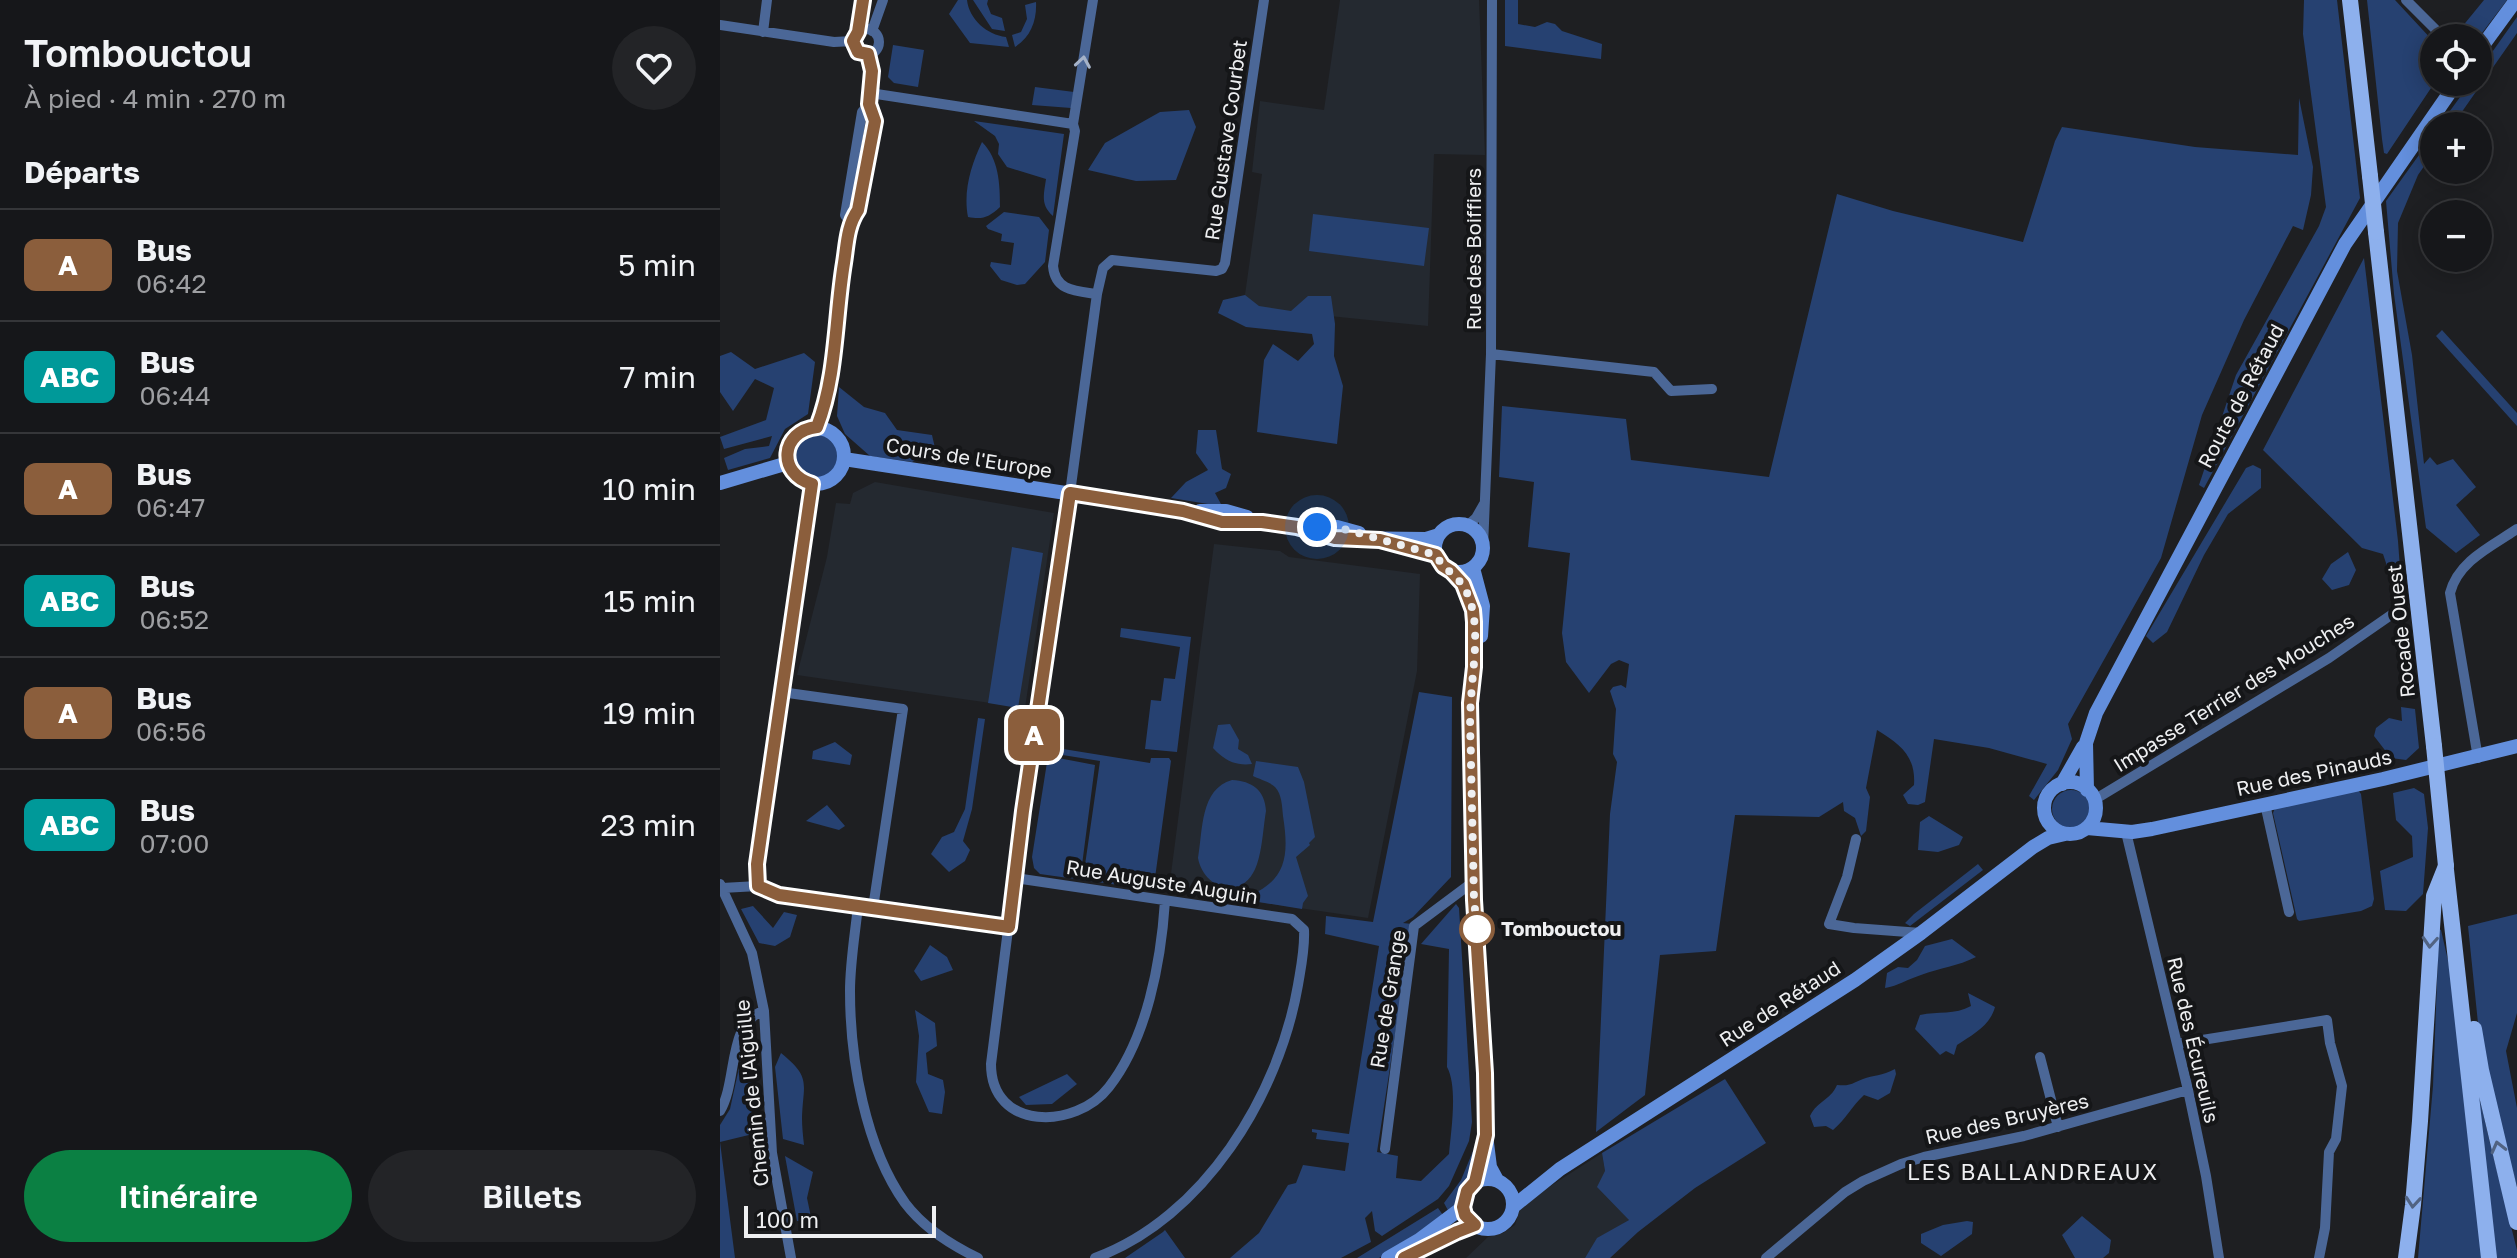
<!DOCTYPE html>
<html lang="fr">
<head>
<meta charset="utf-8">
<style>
  :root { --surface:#16171a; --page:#232427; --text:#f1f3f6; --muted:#9e9fa2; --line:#353639; --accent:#0b8043 }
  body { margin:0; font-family:"Golos Text",sans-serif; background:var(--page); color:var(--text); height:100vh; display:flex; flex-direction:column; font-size:30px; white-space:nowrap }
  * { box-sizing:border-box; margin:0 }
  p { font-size:26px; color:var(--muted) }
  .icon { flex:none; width:44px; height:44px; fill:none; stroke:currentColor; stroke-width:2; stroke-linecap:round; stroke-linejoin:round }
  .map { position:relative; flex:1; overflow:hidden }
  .details { display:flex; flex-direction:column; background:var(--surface); width:720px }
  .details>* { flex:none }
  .badge { padding:0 16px; border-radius:12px; font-size:28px; line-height:52px }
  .fabs { position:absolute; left:1700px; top:24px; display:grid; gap:16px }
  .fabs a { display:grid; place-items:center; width:72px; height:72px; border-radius:50%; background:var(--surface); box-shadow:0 4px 20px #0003,0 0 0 2px var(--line); font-size:40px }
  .scale { position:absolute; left:24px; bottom:20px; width:192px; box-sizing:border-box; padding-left:8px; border:4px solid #eeeff1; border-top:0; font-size:22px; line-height:28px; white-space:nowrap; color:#eeeff1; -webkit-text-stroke:6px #151618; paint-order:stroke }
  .you { position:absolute; width:40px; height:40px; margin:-20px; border:6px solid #fff; border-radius:50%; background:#1a73e8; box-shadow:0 0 0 12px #1a73e833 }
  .map>.badge { position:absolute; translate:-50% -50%; box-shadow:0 0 0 4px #fff }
  h2 { padding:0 24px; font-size:30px; line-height:72px }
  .round { display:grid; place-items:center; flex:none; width:84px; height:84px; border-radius:42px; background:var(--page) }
  .headline { display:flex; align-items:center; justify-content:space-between; height:136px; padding:0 24px }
  h1 { font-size:38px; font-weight:600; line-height:60px }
  .button { display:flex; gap:16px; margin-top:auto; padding:16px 24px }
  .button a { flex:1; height:92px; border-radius:48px; background:var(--accent); color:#fff; font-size:32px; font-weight:600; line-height:92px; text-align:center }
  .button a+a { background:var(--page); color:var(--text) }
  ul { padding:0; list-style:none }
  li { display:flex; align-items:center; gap:24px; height:112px; padding:0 24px; border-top:2px solid var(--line) }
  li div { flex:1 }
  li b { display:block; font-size:30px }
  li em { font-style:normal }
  li .badge { min-width:88px; font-weight:700; text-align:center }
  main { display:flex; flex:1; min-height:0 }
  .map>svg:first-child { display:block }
  .built { fill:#242930 }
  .green { fill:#264171 }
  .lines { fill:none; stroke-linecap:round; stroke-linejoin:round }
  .street { stroke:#4b6797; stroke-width:10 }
  .secondary { stroke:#638fdd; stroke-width:14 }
  .primary { stroke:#8db0ed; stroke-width:16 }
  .primary-bridge { stroke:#8db0ed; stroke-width:16 }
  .oneway { stroke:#a5b2c8 }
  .oneway2 { stroke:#516382 }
  .line-casing { stroke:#fff; stroke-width:18 }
  .line { stroke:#8b5e3c; stroke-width:12 }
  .walk { stroke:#eeeff1; stroke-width:8; stroke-dasharray:0 14.4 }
  .stop-dot { fill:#fff; stroke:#8b5e3c; stroke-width:4 }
  .labels { text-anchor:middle; stroke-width:8; stroke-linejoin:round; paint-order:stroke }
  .street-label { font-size:20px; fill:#eeeff1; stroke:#151618 }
  .stop-label { font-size:20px; font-weight:bold; fill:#eeeff1; stroke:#151618; text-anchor:start }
  .neighbourhood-label { font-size:22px; letter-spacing:2px; fill:#eeeff1; stroke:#151618 }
</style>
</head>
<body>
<main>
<section class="details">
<div class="headline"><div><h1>Tombouctou</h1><p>À pied · 4 min · 270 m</p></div><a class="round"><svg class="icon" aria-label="heart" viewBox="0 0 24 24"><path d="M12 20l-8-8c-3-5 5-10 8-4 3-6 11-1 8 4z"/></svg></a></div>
<h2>Départs</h2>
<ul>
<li><span class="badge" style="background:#8b5e3c;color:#fff">A</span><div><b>Bus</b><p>06:42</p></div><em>5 min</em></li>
<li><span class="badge" style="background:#099;color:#fff">ABC</span><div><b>Bus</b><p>06:44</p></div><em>7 min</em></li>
<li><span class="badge" style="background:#8b5e3c;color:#fff">A</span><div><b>Bus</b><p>06:47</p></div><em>10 min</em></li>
<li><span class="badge" style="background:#099;color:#fff">ABC</span><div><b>Bus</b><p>06:52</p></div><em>15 min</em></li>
<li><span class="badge" style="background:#8b5e3c;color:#fff">A</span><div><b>Bus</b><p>06:56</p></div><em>19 min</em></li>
<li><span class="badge" style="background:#099;color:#fff">ABC</span><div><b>Bus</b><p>07:00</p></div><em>23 min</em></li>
</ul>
<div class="button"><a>Itinéraire</a><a>Billets</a></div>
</section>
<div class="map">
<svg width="1797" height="1258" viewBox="0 0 1797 1258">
  <rect width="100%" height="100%" fill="#1e1f22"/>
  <path class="built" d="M620,0H759L765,155L714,154L708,326L580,313L522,316L542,174L532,172L540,101L604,110Z
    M155,482L334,513L305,708L77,675L107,557L116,503L130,504L133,493Z
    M494,544L560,551L569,557L700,574L697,671L648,918L449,889Z
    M882,1153L885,1171L909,1220L878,1238L865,1258H746L768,1237L783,1233L795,1225L801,1205Z"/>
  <path class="green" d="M238,0H247C249,19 267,35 286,37L289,47L250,43L229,14Z
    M253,0H268L267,4L271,14L282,18L285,31L272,29Z
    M785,0H798V24L815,27L827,22L835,24L842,31L882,44L881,59L785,46Z
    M1584,0H1617L1640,198L1484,488L1479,485L1516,375L1599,226L1606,207L1583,34Z
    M1647,0H1675L1714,42L1715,82L1667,154L1664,153L1662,139Z
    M1764,0H1787L1759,37L1745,38L1737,33Z
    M316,2C317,20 311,37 295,47L292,35L301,32L307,19L305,5Z
    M1797,17V33L1732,126H1719L1751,82H1758V72Z
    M173,45L204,50L198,87L174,83L168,77Z
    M315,87L354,92L351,108L312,105Z
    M1579,98L1593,167L1591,195L1583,230L1573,226L1524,320L1482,415L1441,558L1348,724L1352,739L1338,770L1314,800L1309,796L1327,764L1269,748L1214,739L1205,802L1198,805L1188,804L1183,795L1194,785C1196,756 1180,744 1157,730L1146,788L1150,797L1146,831L1141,836L1135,818L1124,811L1123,802L1099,817L1015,815L996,951L940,955L925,1095L876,1132L890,814L897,762L893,754L896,709L890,691L893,687L901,685L906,688L909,664L899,660L891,664L869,693L846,662L842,633L850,553L808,547L814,482L779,477L782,406L906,419L911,460L1049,477L1117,194L1173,211L1303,242L1335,141L1342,127L1475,147L1578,155Z
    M469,110L476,127L456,180L416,181L368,170L385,143L440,112Z
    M254,121L344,134L333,216C320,205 324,194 326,179L287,167L278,154L279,144L275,136Z
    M1714,134V152L1698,175L1678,223L1677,271L1692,355L1704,464L1710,457L1717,465L1733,459L1756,487L1736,505L1760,535L1736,553L1706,528L1674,294L1666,201Z
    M262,142C279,159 280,184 280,207C269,217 263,220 248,217C243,191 251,165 262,142Z
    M284,212L319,217L329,230L325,262L305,284L297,285L281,280L270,266L271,262L291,265L294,243L281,241L282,234L268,229L266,226Z
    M593,214L709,228L704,266L589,251Z
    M1644,258L1678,541L1681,582L1671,578L1663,554L1642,548L1543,450Z
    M525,295L539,306L571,311L588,296H611L615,324L614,356L623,386L617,444L537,432L544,360L553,344L578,361L594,344L592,334L526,327L498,313L503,300Z
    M1722,330L1797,413V426L1716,336Z
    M11,352L35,369L84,353L95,362L88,414L65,429L50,458L8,470L4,458L25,449L49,446L52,436L4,449L0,437L46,420L54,388L35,379L13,411L0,392V356Z
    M119,387L144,407L165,413L177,430L212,435L215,448L192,462L150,456L125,434L117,416Z
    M478,430H496L502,469L511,474L506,488L495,493L501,504H488L451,498L466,482L488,470L476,453Z
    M76 457a22 22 0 1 1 44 0a22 22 0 1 1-44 0Z
    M1533,465L1541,469V488L1508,514L1484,555L1447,632L1433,643L1426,636L1526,468Z
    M292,547L323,553L298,708L268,703Z
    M1628,552L1636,570L1629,585L1612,590L1602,579L1611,564Z
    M401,628L471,637L457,752L425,749L431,700L441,701L444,678L455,679L460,647L400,637Z
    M699,692L732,697L731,877L693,917L683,923L692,924L657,1152L678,1156L676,1178L701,1181L729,1154C731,1131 738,1087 727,1067L729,949L701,944L736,904L739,908L752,1122L749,1141L729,1186L718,1199L662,1236L655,1231L652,1211L645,1218L651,1242L621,1258H510L539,1233L568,1185L576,1183L583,1165L625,1171L629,1143L596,1139L597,1133L592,1132V1129L629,1134L659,946L605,934L606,916L653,922Z
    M1681,707L1695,709L1699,748L1686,760L1671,758L1654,736L1656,728L1669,718L1682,721Z
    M258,718L265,719L252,809L243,841L250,850L245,861L229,872L211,854L222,837L234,832L245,809Z
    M510,724L519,740L518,749L528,755L532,764C515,766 504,760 493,748L498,725Z
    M115,742L132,755L130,765L92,759L93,751Z
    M337,748L430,763L431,758H449L451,761L435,878L420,888L320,874L314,868L312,857L328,756L375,765L362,865H365L380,761L330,753Z
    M536,761L578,767L584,782L595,837L589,843L590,845L576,857L588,896L583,903L582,909L520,899C565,884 570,860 563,816C562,807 562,794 555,787C550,782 539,779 533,776Z
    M512,780C532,781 545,790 546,811C543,828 542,859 533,873C517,901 483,886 478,858C483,830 480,789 512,780Z
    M1694,788L1704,794L1708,828L1703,894L1686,911L1665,910L1660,871L1693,857L1692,836L1676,820L1673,793Z
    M1332 809a19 19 0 1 1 38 0a19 19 0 1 1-38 0Z
    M1638,790L1641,794L1654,899L1652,906L1641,911L1579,921L1577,919L1553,813L1555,808Z
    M107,805L125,826L119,830L86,821Z
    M1209,816L1243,837L1239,845L1218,852L1198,850L1200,822Z
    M1258,864L1263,870L1190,926L1185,923L1194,914Z
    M33,906L53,928L64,912L77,915L70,937L55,946L39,943L21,909Z
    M1797,914V1013L1786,1051L1797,1108V1187L1762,1062L1748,926Z
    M1719,929L1721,930L1770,1143L1797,1250V1258H1698L1713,1086Z
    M1232,939L1256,957C1238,966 1220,968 1201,975C1188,979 1178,986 1165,988L1167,973L1178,967L1188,968L1197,960L1205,946Z
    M210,945L227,957L233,970L201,981L194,971Z
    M1248,993L1275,1007C1270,1026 1252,1035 1237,1045L1234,1055L1226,1051L1220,1055L1195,1029L1200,1015C1218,1011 1235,1015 1251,1006Z
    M195,1010L215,1023L217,1046L206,1053L208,1074L223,1080L225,1092L222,1114L209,1112L196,1082L199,1036Z
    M30,1030L34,1045L37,1133L0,1142L15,1258H0V1125L10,1109L26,1036Z
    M61,1053C92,1078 83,1083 82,1118C82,1127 83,1136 84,1145L63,1139L55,1067Z
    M1175,1069L1176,1074L1170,1093L1158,1100L1144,1095C1132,1106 1126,1119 1113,1130L1106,1126L1094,1127L1090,1116C1098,1100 1110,1101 1117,1085C1132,1086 1130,1084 1143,1079C1153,1075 1162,1076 1175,1069Z
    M347,1074L357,1084L332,1104L306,1105L299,1097Z
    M1005,1079L1046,1143L975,1188L918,1232L890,1258H865L877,1238L909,1220L877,1187L885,1171L882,1153Z
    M753,1151C752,1177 748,1193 730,1214L724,1203L741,1180Z
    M65,1156L93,1172L87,1198L92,1222L77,1221Z
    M718,1208L725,1218L659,1258H637Z
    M1362,1216L1391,1240L1389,1253L1383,1258H1355L1342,1235Z
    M1247,1221L1253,1222L1252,1234L1221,1256L1201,1243V1234L1223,1225Z
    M445,1230L465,1258H405L443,1232Z"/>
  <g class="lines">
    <path class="street" d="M1686,0L1724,38
      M0,25L114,42L133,41
      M133 42a13 13 0 1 1 26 0a13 13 0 1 1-26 0Z
      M152,31L163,0
      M43,32L47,0
      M138,32L143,0
      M150,93L353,124L355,131L333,266C335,291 356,291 377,294
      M353,124L373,0
      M130,222L125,215L142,112L149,104
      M771,354L934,372L951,391L992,389
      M97,427L107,400L130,222L138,210L155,121L149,104L152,71L148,54
      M747,526L756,518L764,504
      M763,547L771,354L772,0
      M61,692L183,709L153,908
      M1758,758L1730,593C1738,561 1772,546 1797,529
      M1374,800L1609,658L1671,615
      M1545,804L1569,912
      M1406,832L1468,1090L1486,1176L1499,1258
      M1136,839L1127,877L1109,924L1134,928L1201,933
      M295,878L572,919L584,930C585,949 581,967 578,985C559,1095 484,1218 375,1258
      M0,884L32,953L44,1011L52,1153L71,1258
      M38,886L36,875L43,822L92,484
      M38,886L49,892L59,895L289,927
      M2,888L38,886
      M445,901C441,962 427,1038 389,1087C356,1130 271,1131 271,1064L303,811L350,493L377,294L383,268L392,260L496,271L502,269L505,263L544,0
      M138,906C135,934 130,963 130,991C130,1059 145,1147 185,1203C203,1227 231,1245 258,1258
      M1457,1044L1607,1020L1610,1043L1622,1086L1616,1139L1609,1152L1605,1228L1599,1258
      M1320,1057L1338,1127
      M0,1111C18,1081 7,1021 44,1011
      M665,1149L694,926L753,882
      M1046,1258L1125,1192L1143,1181L1181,1164L1204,1157L1304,1136L1468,1090"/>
    <path class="secondary" d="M1758,52L1796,0
      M68 456a28 28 0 1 1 56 0a28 28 0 1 1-56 0Z
      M124,459L463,511L502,522H542L577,527L615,538L706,539L719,535
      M0,483L68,463
      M480,511H506L527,517
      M715 548a24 24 0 1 1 48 0a24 24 0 1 1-48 0Z
      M592,527H617L639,533
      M753,568L763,606L761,636
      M731,571L743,584L753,610L754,667L750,703L754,900L765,1073L766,1135L770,1167L777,1180
      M1324 808a26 26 0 1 1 52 0a26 26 0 1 1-52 0Z
      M1342,784L1363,747
      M1367,790L1366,743L1376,713L1625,244L1737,82
      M1367,828L1412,832L1432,829L1663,779L1797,746
      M743 1204a25 25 0 1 1 50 0a25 25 0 1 1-50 0Z
      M794,1206L840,1169L1135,980L1201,933L1313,847L1328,838L1345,834
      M695,1252L755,1225
      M668,1258L699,1240L743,1207"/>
    <path class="primary" d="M1630,0L1650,176
      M1656,232L1714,746
      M1726,870L1769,1258
      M1754,1029L1761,1070L1797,1222
      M1686,1258L1693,1205L1700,1121L1714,896L1726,866"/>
    <path class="primary-bridge" d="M1650,176L1656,232
      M1714,746L1726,866"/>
  </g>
  <defs><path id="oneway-chevron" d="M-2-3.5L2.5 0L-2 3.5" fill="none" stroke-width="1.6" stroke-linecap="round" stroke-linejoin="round" transform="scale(2)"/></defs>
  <use class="oneway" href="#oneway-chevron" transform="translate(363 62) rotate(-81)"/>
  <g class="oneway2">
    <use href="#oneway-chevron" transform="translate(1710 942) rotate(94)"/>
    <use href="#oneway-chevron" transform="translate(1778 1147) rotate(-104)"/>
    <use href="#oneway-chevron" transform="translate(1693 1202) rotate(95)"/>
  </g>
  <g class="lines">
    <defs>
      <path id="line" d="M143,0L138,32L133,41L138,52L148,54L152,71L149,104L155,121L138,210C127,226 127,244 124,263C115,317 117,376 97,427C60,431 57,474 92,484L43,822L37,864L38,886L59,895L289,927L303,811L350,493L463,511L502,522H542L577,527L615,538L660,540L716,555L723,566L731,571L743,584L753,610L754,622V667L750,703L754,900L765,1073L766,1135L755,1182L747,1191L743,1207L745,1215L755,1225L737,1232L684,1258"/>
    </defs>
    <use href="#line" class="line-casing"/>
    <use href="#line" class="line"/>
    <path class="walk" d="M597,527H617L716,555C725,573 741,575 749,598C761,630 752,669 751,702C749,723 751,743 751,764C752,809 753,854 754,900L757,929"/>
  </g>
  <circle class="stop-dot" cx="757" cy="929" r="16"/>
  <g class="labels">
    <g class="street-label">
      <text transform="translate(506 140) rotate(-82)" y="7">Rue Gustave Courbet</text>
      <text transform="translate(754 249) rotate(-90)" y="7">Rue des Boiffiers</text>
      <text transform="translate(1521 396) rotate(-62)" y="7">Route de Rétaud</text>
      <text transform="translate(249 458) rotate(9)" y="7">Cours de l'Europe</text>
      <text transform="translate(1681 631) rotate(-96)" y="7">Rocade Ouest</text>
      <text transform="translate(1514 693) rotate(-32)" y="7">Impasse Terrier des Mouches</text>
      <text transform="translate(1594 773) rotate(-12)" y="7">Rue des Pinauds</text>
      <text transform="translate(442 882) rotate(9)" y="7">Rue Auguste Auguin</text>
      <text transform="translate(668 999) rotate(-81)" y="7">Rue de Grange</text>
      <text transform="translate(1060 1004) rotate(-33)" y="7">Rue de Rétaud</text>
      <text transform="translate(1473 1040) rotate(77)" y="7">Rue des Écureuils</text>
      <text transform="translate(32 1093) rotate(-96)" y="7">Chemin de l'Aiguille</text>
      <text transform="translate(1287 1119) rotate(-13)" y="7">Rue des Bruyères</text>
    </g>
    <g class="stop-label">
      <text x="781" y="936">Tombouctou</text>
    </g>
    <g class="neighbourhood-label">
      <text x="1313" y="1180">LES BALLANDREAUX</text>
    </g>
  </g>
</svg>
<div class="fabs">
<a><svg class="icon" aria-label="locate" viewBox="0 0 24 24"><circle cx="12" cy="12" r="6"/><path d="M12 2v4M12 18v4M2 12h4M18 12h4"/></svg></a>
<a>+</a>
<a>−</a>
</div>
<div class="scale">100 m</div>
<div class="you" style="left:597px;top:527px"></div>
<b class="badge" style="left:314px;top:735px;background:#8b5e3c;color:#fff">A</b>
</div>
</main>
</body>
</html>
